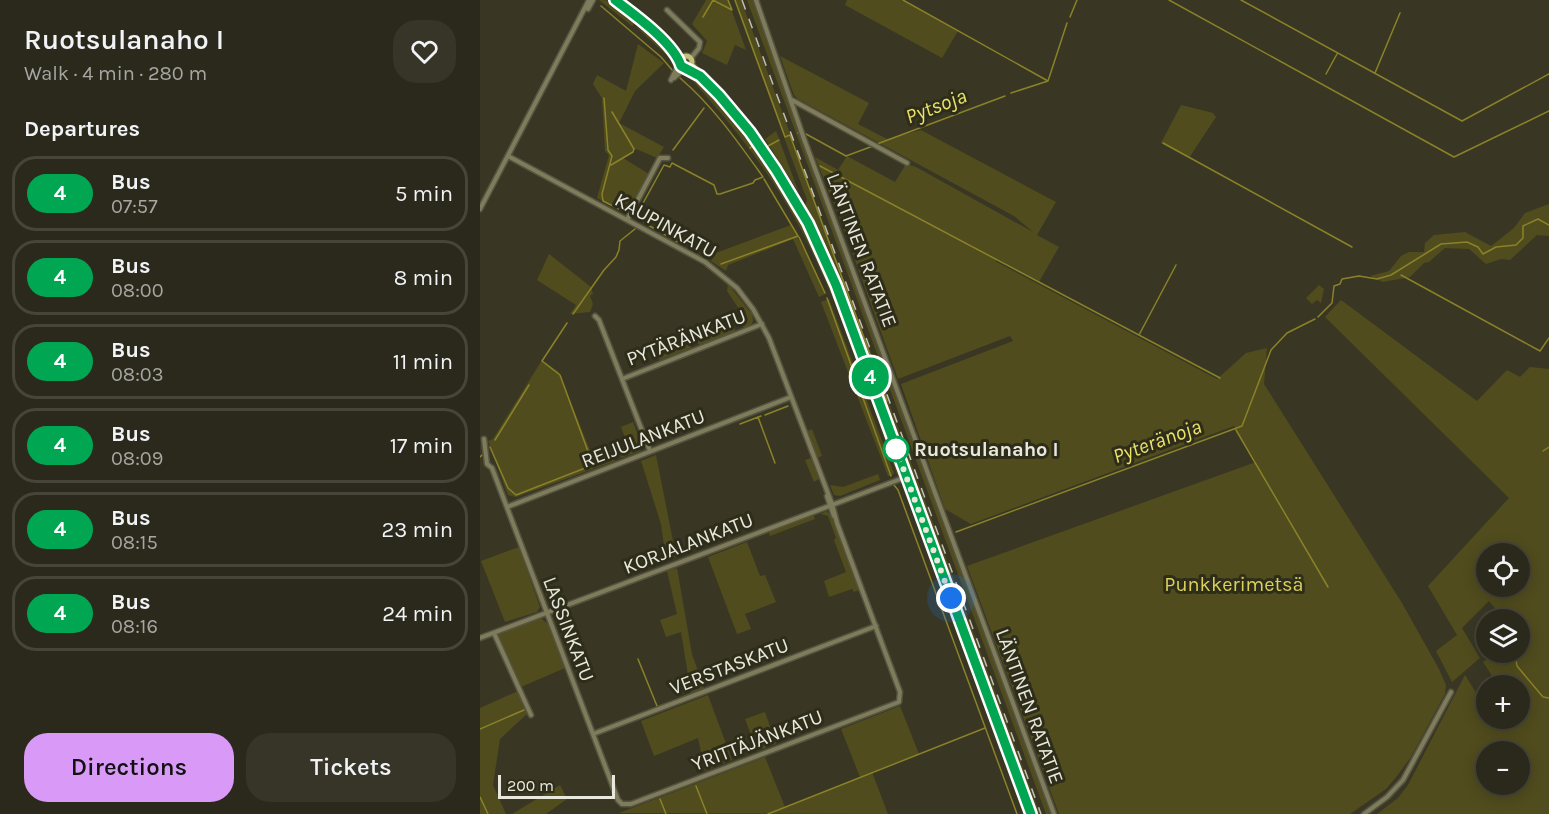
<!DOCTYPE html>
<html lang="en">
<head>
<meta charset="utf-8">
<style>
  :root { --surface:#2b291b; --page:#373528; --text:#f1f3f6; --muted:#a6a6a3; --line:#47453a; --accent:#d99af7 }
  body { margin:0; font-family:Karla,sans-serif; background:var(--page); color:var(--text); height:100vh; display:flex; flex-direction:column; font-size:22px; white-space:nowrap }
  * { box-sizing:border-box; margin:0 }
  p { font-size:20px; color:var(--muted) }
  .icon { flex:none; width:33px; height:33px; fill:none; stroke:currentColor; stroke-width:2; stroke-linecap:round; stroke-linejoin:round }
  .map { position:relative; flex:1; overflow:hidden }
  .details { display:flex; flex-direction:column; background:var(--surface); width:480px }
  .details>* { flex:none }
  .badge { padding:0 12px; border-radius:20px; font-size:21px; line-height:39px }
  .fabs { position:absolute; left:996px; top:543px; display:grid; gap:12px }
  .fabs a { display:grid; place-items:center; width:54px; height:54px; border-radius:50%; background:var(--surface); box-shadow:0 3px 15px #0003,0 0 0 2px var(--line); font-size:30px }
  .scale { position:absolute; left:18px; bottom:15px; width:117px; box-sizing:border-box; padding-left:6px; border:3px solid #e9e8dd; border-top:0; font-size:16px; line-height:21px; white-space:nowrap; color:#e9e8dd; -webkit-text-stroke:4px #2e2d1a; paint-order:stroke }
  .you { position:absolute; width:30px; height:30px; margin:-15px; border:4px solid #fff; border-radius:50%; background:#1a73e8; box-shadow:0 0 0 9px #1a73e833 }
  .map>.badge { position:absolute; translate:-50% -50%; box-shadow:0 0 0 3px #fff }
  h2 { padding:0 24px; font-size:22px; line-height:54px }
  .round { display:grid; place-items:center; flex:none; width:63px; height:63px; border-radius:24px; background:var(--page) }
  .summary { display:flex; align-items:center; justify-content:space-between; height:102px; padding:0 24px }
  h1 { font-size:28px; font-weight:600; line-height:45px }
  .cta { display:flex; gap:12px; margin-top:auto; padding:12px 24px }
  .cta a { flex:1; height:69px; border-radius:24px; background:var(--accent); color:#111; font-size:24px; font-weight:600; line-height:69px; text-align:center }
  .cta a+a { background:var(--page); color:var(--text) }
  ul { padding:0; list-style:none }
  li { display:flex; align-items:center; gap:18px; height:75px; margin:0 12px 9px; padding:0 12px; border:3px solid var(--line); border-radius:24px }
  li div { flex:1 }
  li b { display:block; font-size:22px }
  li em { font-style:normal }
  li .badge { min-width:66px; font-weight:700; text-align:center }
  main { display:flex; flex:1; min-height:0 }
  .map>svg:first-child { display:block }
  .green { fill:#504c1e; fill-rule:evenodd }
  .lines { fill:none; stroke-linecap:round; stroke-linejoin:round }
  .stream { stroke:#8a8228; stroke-width:1.5 }
  .minor-casing { stroke:#555342; stroke-width:7 }
  .major-casing { stroke:#555342; stroke-width:8 }
  .minor { stroke:#7e7c5a; stroke-width:4 }
  .major { stroke:#c6c078; stroke-width:5 }
  .rail { stroke:#c1c0b3; stroke-width:1.5; stroke-dasharray:10 10; stroke-linecap:butt }
  .line-casing { stroke:#fff; stroke-width:14 }
  .line { stroke:#00a651; stroke-width:9 }
  .walk { stroke:#e9e8dd; stroke-width:6; stroke-dasharray:0 10.8 }
  .stop-dot { fill:#fff; stroke:#00a651; stroke-width:3 }
  .labels { text-anchor:middle; stroke-width:6; stroke-linejoin:round; paint-order:stroke }
  .street-label { font-size:20px; fill:#e9e8dd; stroke:#2e2d1a }
  .stop-label { font-size:20px; font-weight:bold; fill:#e9e8dd; stroke:#2e2d1a; text-anchor:start }
  .park-label { font-size:20px; fill:#dad05a; stroke:#2e2d1a }
  .water-label { font-size:21px; font-style:italic; fill:#ebe16b; stroke:#2e2d1a }
</style>
</head>
<body>
<main>
<section class="details">
<div class="summary"><div><h1>Ruotsulanaho I</h1><p>Walk · 4 min · 280 m</p></div><a class="round"><svg class="icon" aria-label="heart" viewBox="0 0 24 24"><path d="M12 20l-8-8c-3-5 5-10 8-4 3-6 11-1 8 4z"/></svg></a></div>
<h2>Departures</h2>
<ul>
<li><span class="badge" style="background:#00a651;color:#fff">4</span><div><b>Bus</b><p>07:57</p></div><em>5 min</em></li>
<li><span class="badge" style="background:#00a651;color:#fff">4</span><div><b>Bus</b><p>08:00</p></div><em>8 min</em></li>
<li><span class="badge" style="background:#00a651;color:#fff">4</span><div><b>Bus</b><p>08:03</p></div><em>11 min</em></li>
<li><span class="badge" style="background:#00a651;color:#fff">4</span><div><b>Bus</b><p>08:09</p></div><em>17 min</em></li>
<li><span class="badge" style="background:#00a651;color:#fff">4</span><div><b>Bus</b><p>08:15</p></div><em>23 min</em></li>
<li><span class="badge" style="background:#00a651;color:#fff">4</span><div><b>Bus</b><p>08:16</p></div><em>24 min</em></li>
</ul>
<div class="cta"><a>Directions</a><a>Tickets</a></div>
</section>
<div class="map">
<svg width="1069" height="814" viewBox="0 0 1069 814">
  <rect width="100%" height="100%" fill="#393724"/>
  <path class="green" d="M119,0C139,0 144,7 154,24L152,26Z
    M226,0H248L266,50L255,45L247,65L222,53L227,41L212,24Z
    M254,0H261L560,814H554L451,535L419,442L411,426L353,266L324,208L327,200Z
    M267,0H273L571,814H566Z
    M367,0H422L478,31L462,58L365,5Z
    M156,27L175,38L192,55L190,58Z
    M158,44L184,63L155,91L139,123L184,147L177,158L156,149L143,158L169,174L147,213H145L117,198L129,155L125,151L122,98L113,84L117,75L146,91Z
    M300,56L389,103L378,124L407,139L441,130L576,202L557,235L579,247L559,282L519,260L515,261L737,379L766,353L787,348L784,384L789,392L922,603L959,669L966,685L965,694L931,757L917,776L906,789L870,814H579L487,566L776,462L754,426L491,524L465,509L421,384L533,341L530,336L418,379L362,224L335,157L358,170L367,156L415,182L426,164L436,167L553,232L534,216L318,99L314,95Z
    M208,72C229,83 245,105 259,124C294,169 323,217 347,269L421,472L418,477C388,393 361,305 319,226C290,172 252,124 211,79L203,74Z
    M701,105L733,113L736,117L709,158L681,143Z
    M296,131L319,193L285,139Z
    M1069,204V236L1057,235L1030,260L1021,259L1006,264L989,249L965,248L949,262L944,263L930,277L903,282L890,276L909,271L921,256L929,252H944L945,243L954,235L985,232L1011,246L1034,228L1045,213Z
    M311,225L332,264L345,294L339,297L313,239L248,265L246,271L231,261L236,253Z
    M69,254L111,287L113,294L110,296L113,304L110,312L90,314L96,305L57,280Z
    M248,284L272,314L273,320L272,324L265,328L261,326L260,323L264,319L263,315L247,291Z
    M839,285L844,289L841,303L837,300L832,304L826,298Z
    M349,299L414,473L411,476H408L341,302Z
    M861,300L997,401L1027,370L1040,377L1050,367L1069,369V814H897L918,798L928,785L985,675L1006,709V718H1040V686L1018,685L1003,662L1015,653L1040,652V620L1024,619L1009,601L982,628L1000,658L972,682L956,651L977,635L948,586L1029,498L845,317ZM1006,554H1040V586H1006ZM1006,752H1040V784H1006Z
    M250,322L255,329V332L220,345L217,343L216,335Z
    M211,343V348L180,360L178,357Z
    M62,360L79,372L113,458L131,451L135,461L36,497L28,495L8,441L13,439Z
    M153,422L163,447L160,451L141,458L138,449L148,445L141,427Z
    M332,429L342,456L337,458L327,431Z
    M176,455L196,556L186,560L181,524L161,461Z
    M331,458L339,479L334,482L325,460Z
    M398,474L400,480L360,496L354,495L350,485L363,487Z
    M346,511L352,515L379,587V590L374,592L372,589L349,597L344,581L366,572L354,540L356,538L348,516L341,514Z
    M332,516H334L335,519L290,536L289,533L291,531Z
    M267,542L280,576L285,575L296,602L265,614L271,629L257,634L228,557Z
    M39,547L60,607L57,612L25,622L1,561Z
    M197,568L212,654L224,688L211,693L201,632L186,637L180,620L197,614L187,571Z
    M59,619H62L68,624L85,668L41,687L17,637L18,634Z
    M38,691L47,714L20,739L13,785L26,814H0V708Z
    M228,695L252,760L225,771L218,738L174,756L161,721Z
    M420,706L439,754L392,772L408,814L139,813L285,757L305,807L380,777L361,729Z
    M285,712L296,744L277,751L265,719Z
    M80,785L87,799L66,814H32Z"/>
  <g class="lines">
    <path class="stream" d="M255,0L305,137L310,135L407,401
      M423,0L568,81
      M689,0L974,157L1069,111
      M761,0L982,121L1069,74
      M121,6L181,57L193,71
      M223,17L233,0L252,10L248,0
      M590,17L597,0
      M895,73L920,13
      M846,74L857,54
      M531,93L568,81L587,23
      M124,98L128,150L132,156L122,194L123,201L145,212
      M318,133L319,132
      M326,134L366,156L393,146
      M683,143L872,247
      M397,144L525,96
      M288,146L299,140
      M270,148L272,146L280,154
      M193,150L224,108
      M131,165L153,152L154,149L132,112
      M340,166L740,378
      M319,237L345,293
      M198,242L168,225L156,216L184,165L190,167L192,163L234,185L237,194H240L273,183L275,180L283,177C258,142 233,106 200,78
      M241,264L318,236L284,179
      M921,275L1060,351L1069,338
      M347,298L411,476
      M93,314L124,270L136,257L139,250L140,241L155,229
      M838,317L852,303L854,286L860,284L862,279L879,276L897,279L911,275L961,244L987,242L998,247L1003,254L1016,247L1036,245L1043,238V226L1058,219L1069,225
      M659,335L696,265
      M285,415L308,406
      M278,417L295,463
      M260,424L281,416
      M756,430L848,587
      M15,440L49,385
      M10,447L28,488L36,495L113,465L80,375L62,361L87,323
      M1063,451L1069,447
      M0,457L2,455
      M414,485L418,490L537,814
      M476,532L762,426L791,350L807,333L835,319
      M1035,652L1037,666L1063,697L1069,698
      M158,659L177,706
      M0,729L44,710
      M216,786L227,814
      M0,797L8,814
      M180,799L186,814
      M288,814L505,728"/>
    <defs>
      <path id="minor" d="M276,0L324,139L574,814
        M108,9L113,0
        M187,10L220,42L219,48L211,58
        M194,78L205,68
        M191,80L200,62
        M312,100L427,163
        M0,209L109,0
        M147,220L180,158H188
        M115,316L119,320L170,451
        M142,379L282,324
        M4,439L7,464L12,468L138,800L142,804H151L419,702L420,692L357,523L352,504L289,338L273,309L257,288L225,262L28,156
        M347,496L354,516
        M27,507L311,397
        M14,633L51,715
        M0,638L426,477
        M113,734L396,626
        M884,814L907,797L923,780L971,692"/>
      <path id="major" d="M135,0L188,45L200,60
        M200 62a6 6 0 1 1 12 0a6 6 0 1 1-12 0Z
        M212,65C231,87 252,108 269,131C297,167 322,208 341,249L551,814"/>
    </defs>
    <use href="#minor" class="minor-casing"/>
    <use href="#major" class="major-casing"/>
    <use href="#minor" class="minor"/>
    <use href="#major" class="major"/>
    <path class="rail" d="M262,0L561,814"/>
  </g>
  <g class="lines">
    <defs>
      <path id="line" d="M135,0C155,15 194,43 201,66L220,76L239,95L270,132L296,170L328,223L356,285L551,814"/>
    </defs>
    <use href="#line" class="line-casing"/>
    <use href="#line" class="line"/>
    <path class="walk" d="M416,449L471,598"/>
  </g>
  <circle class="stop-dot" cx="416" cy="449" r="12"/>
  <g class="labels">
    <g class="street-label">
      <text transform="translate(186 225) rotate(29)" y="7">KAUPINKATU</text>
      <text transform="translate(382 250) rotate(69)" y="7">LÄNTINEN RATATIE</text>
      <text transform="translate(206 337) rotate(-21)" y="7">PYTÄRÄNKATU</text>
      <text transform="translate(163 438) rotate(-21)" y="7">REIJULANKATU</text>
      <text transform="translate(208 543) rotate(-21)" y="7">KORJALANKATU</text>
      <text transform="translate(89 629) rotate(69)" y="7">LASSINKATU</text>
      <text transform="translate(249 666) rotate(-21)" y="7">VERSTASKATU</text>
      <text transform="translate(550 706) rotate(70)" y="7">LÄNTINEN RATATIE</text>
      <text transform="translate(277 740) rotate(-21)" y="7">YRITTÄJÄNKATU</text>
    </g>
    <g class="stop-label">
      <text x="434" y="456">Ruotsulanaho I</text>
    </g>
    <g class="park-label">
      <text x="754" y="591">Punkkerimetsä</text>
    </g>
    <g class="water-label">
      <text transform="translate(456 106) rotate(-21)" y="7">Pytsoja</text>
      <text transform="translate(677 441) rotate(-20)" y="7">Pyteränoja</text>
    </g>
  </g>
</svg>
<div class="fabs">
<a><svg class="icon" aria-label="locate" viewBox="0 0 24 24"><circle cx="12" cy="12" r="6"/><path d="M12 2v4M12 18v4M2 12h4M18 12h4"/></svg></a>
<a><svg class="icon" aria-label="layers" viewBox="0 0 24 24"><path d="M12 4l9 5-9 5-9-5zM3 14l9 5 9-5"/></svg></a>
<a>+</a>
<a>−</a>
</div>
<div class="scale">200 m</div>
<div class="you" style="left:471px;top:598px"></div>
<b class="badge" style="left:390px;top:377px;background:#00a651;color:#fff">4</b>
</div>
</main>
</body>
</html>
